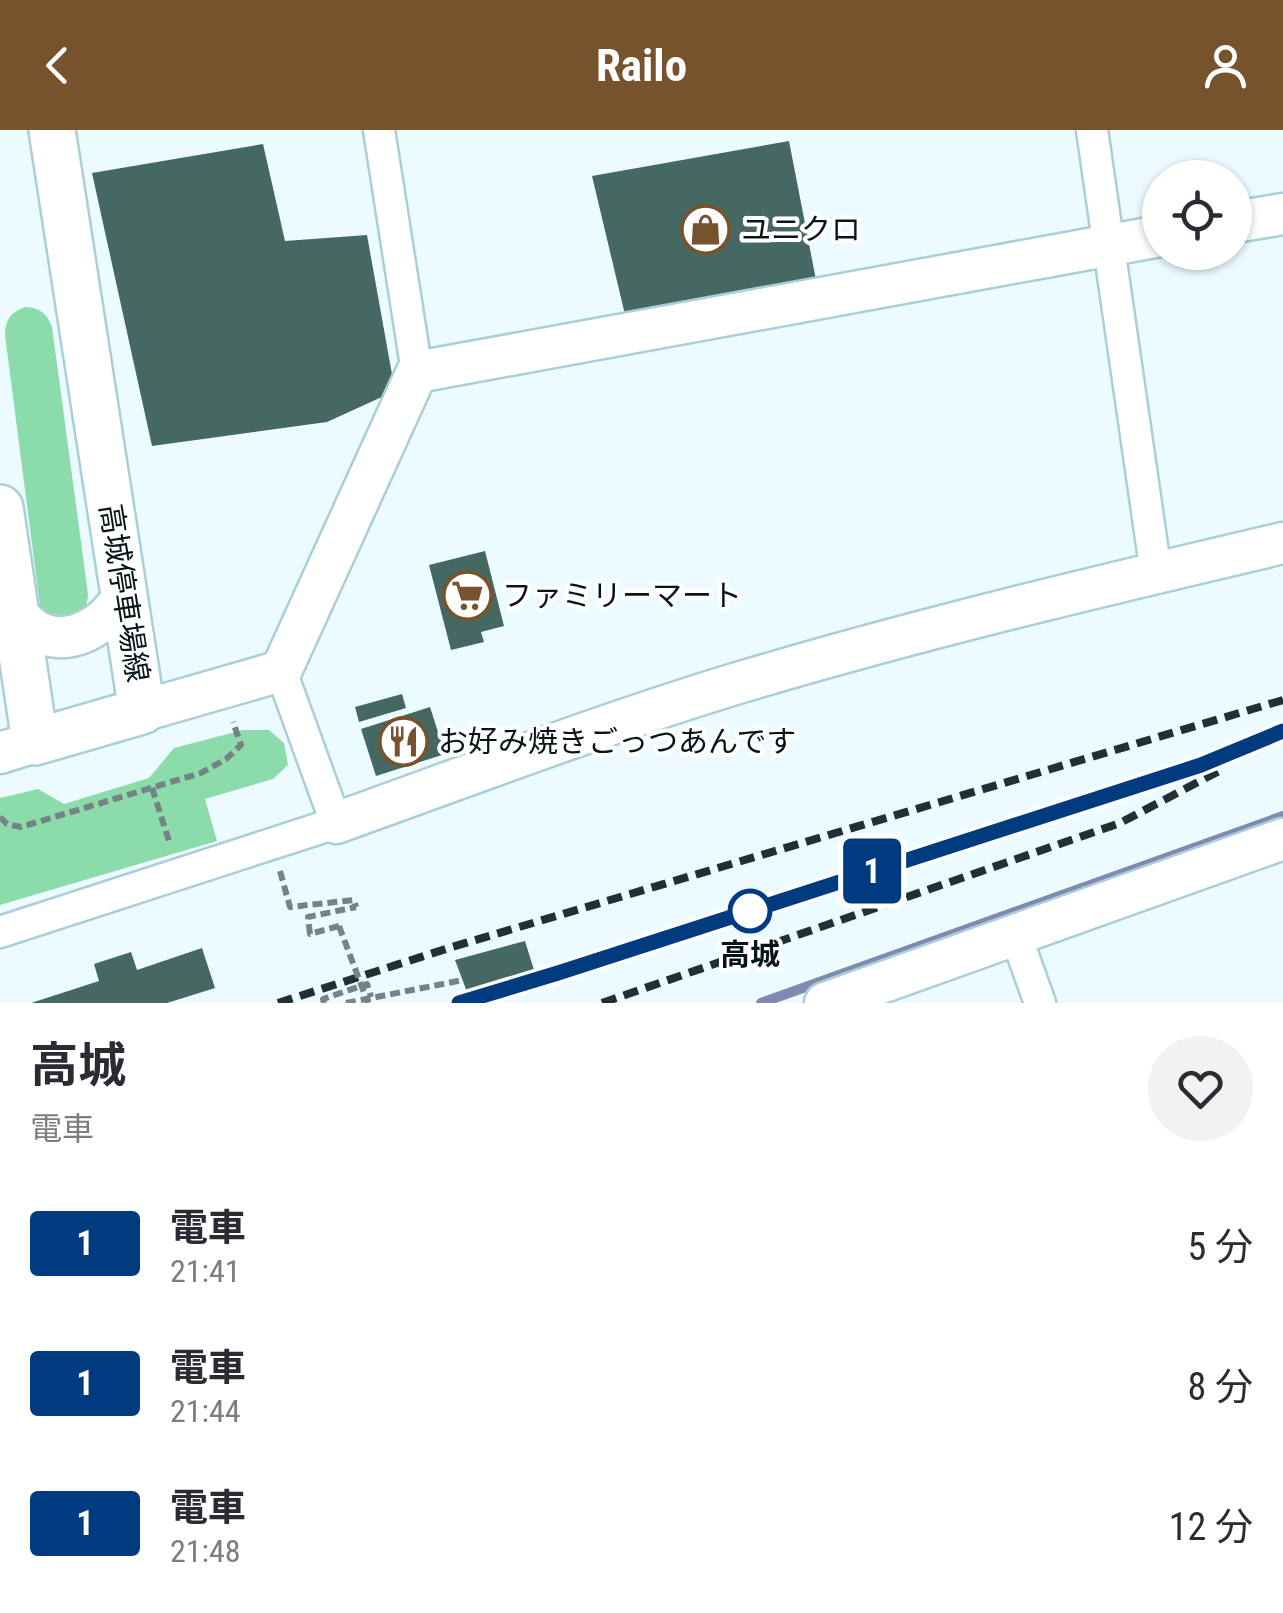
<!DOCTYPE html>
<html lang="ja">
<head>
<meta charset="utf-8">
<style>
  :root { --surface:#fff; --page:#f2f2f3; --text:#2b2b33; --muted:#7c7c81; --accent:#77532d }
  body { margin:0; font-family:"Roboto Condensed","Noto Sans JP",sans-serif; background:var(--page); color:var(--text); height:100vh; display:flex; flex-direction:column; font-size:38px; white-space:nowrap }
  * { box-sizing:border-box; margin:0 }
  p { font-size:32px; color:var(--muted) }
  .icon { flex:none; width:55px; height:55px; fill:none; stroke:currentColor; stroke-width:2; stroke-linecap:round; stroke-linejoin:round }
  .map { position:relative; height:873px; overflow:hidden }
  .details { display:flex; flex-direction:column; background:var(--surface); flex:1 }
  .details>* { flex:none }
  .badge { padding:0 20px; border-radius:8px; font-size:35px; line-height:65px }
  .controls { position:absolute; left:1142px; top:30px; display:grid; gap:20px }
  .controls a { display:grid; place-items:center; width:110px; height:110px; border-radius:50%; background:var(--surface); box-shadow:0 2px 8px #0004; font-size:50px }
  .map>.badge { position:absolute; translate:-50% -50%; box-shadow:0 0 0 5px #fff }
  .round { display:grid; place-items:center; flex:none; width:105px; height:105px; border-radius:52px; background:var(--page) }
  .summary { display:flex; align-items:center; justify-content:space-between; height:170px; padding:0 30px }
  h1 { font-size:48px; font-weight:700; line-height:75px }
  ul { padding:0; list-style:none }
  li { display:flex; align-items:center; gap:30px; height:140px; padding:0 30px }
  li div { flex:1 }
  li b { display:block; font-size:38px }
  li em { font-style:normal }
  li .badge { min-width:110px; font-weight:700; text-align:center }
  header { display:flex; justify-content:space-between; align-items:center; height:130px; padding:0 30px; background:var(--accent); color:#fff; font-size:45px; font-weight:700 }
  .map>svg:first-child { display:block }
  .green { fill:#8bdbab }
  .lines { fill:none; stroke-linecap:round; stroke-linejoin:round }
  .stream { stroke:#808ab1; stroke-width:10 }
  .building { fill:#466863 }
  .minor-casing { stroke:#abced8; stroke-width:35 }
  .tertiary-casing { stroke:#abced8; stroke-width:45 }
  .secondary-casing { stroke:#abced8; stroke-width:50 }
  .path { stroke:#758387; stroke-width:6; stroke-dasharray:10 5; stroke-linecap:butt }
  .minor { stroke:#fff; stroke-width:30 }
  .tertiary { stroke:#fff; stroke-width:40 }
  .secondary { stroke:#fff; stroke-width:45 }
  .rail { stroke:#222f33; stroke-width:8; stroke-dasharray:15 8; stroke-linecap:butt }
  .path-bridge { stroke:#758387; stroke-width:6; stroke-dasharray:10 5; stroke-linecap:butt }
  .line-casing { stroke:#fff; stroke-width:22 }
  .line { stroke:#003b80; stroke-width:15 }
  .stop-dot { fill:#fff; stroke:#003b80; stroke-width:5 }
  .labels { text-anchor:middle; stroke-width:8; stroke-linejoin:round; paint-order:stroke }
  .poi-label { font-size:30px; fill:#081518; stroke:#fff; text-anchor:start }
  .street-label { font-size:30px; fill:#081518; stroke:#fff }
  .stop-label { font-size:30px; font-weight:bold; fill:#081518; stroke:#fff }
</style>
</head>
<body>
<header><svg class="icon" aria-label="back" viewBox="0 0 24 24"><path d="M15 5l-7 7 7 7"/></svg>Railo<svg class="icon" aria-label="person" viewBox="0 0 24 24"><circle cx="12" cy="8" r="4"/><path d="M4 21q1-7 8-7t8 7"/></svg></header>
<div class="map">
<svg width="1283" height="873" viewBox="0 0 1283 873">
  <rect width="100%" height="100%" fill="#ecfbff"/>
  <path class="green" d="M25,177C40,178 47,183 52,197L88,464C87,481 81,484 67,492L46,485L40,476L5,205C5,190 11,182 25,177Z
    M243,600H269L284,613L288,635L273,649L205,669L217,711L0,775V668L38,659L64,674L149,648L174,618Z"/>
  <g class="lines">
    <path class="stream" d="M761,873L1283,686"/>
  </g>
  <path class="building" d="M789,11L817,155L626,189L592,46Z
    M263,14L285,111L367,105L395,261L327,292L152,316L92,43Z
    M485,421L504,496L481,502L484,512L451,520L429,435Z
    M402,564L406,578L359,592L355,577Z
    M430,577L445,624L376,646L361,599Z
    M525,811L534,840L467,862L455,830Z
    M202,818L215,858L167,873H31L99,851L94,834L131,822L137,840Z"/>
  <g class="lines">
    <defs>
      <path id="minor" d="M379,0L417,242
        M1092,0L1156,443
        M0,802L336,693L281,541
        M1016,806L1040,873"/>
      <path id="tertiary" d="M1235,92L1283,84
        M16,483C22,489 28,496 35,500C69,520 107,495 124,464
        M142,581L281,541L417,242L1160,106
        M0,623L35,612
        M336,693C470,645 603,594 738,553C918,499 1100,456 1283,413
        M825,873L1283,709"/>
      <path id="secondary" d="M0,378L35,612L142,581L52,0"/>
    </defs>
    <use href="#minor" class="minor-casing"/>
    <use href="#tertiary" class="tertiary-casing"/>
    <use href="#secondary" class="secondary-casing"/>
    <path class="path" d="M152,658L170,714
      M0,687L7,694L21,697L201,643L226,629L241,615L233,592
      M280,741L290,777L354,770L356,777
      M339,796L310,804L308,787L356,777
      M324,873L323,869L367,854L371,867
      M346,873L463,850"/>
    <use href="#minor" class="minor"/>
    <use href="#tertiary" class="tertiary"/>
    <use href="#secondary" class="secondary"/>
    <path class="rail" d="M278,873L452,817L1283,570
      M458,873L558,843L1201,635L1283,601
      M602,873L1120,693L1221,640"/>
    <path class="path-bridge" d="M339,796L368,873"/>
  </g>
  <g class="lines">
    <defs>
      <path id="line" d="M459,873L558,843L1201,635L1283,601"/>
    </defs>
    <use href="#line" class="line-casing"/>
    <use href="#line" class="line"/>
  </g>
  <defs>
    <symbol id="shop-ring" viewBox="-11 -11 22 22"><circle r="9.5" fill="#fff" stroke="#77532d" stroke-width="1.5"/><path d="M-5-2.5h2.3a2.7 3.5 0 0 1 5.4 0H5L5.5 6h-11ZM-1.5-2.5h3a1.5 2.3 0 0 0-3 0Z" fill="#77532d"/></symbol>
    <symbol id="supermarket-ring" viewBox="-11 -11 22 22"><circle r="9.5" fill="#fff" stroke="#77532d" stroke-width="1.5"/><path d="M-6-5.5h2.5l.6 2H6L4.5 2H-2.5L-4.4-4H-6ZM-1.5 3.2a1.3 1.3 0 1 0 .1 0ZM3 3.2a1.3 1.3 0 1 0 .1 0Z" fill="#77532d"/></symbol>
    <symbol id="restaurant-ring" viewBox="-11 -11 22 22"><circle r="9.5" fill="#fff" stroke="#77532d" stroke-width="1.5"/><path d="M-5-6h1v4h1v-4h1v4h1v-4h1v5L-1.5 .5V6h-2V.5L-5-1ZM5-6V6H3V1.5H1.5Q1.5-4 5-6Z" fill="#77532d"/></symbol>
  </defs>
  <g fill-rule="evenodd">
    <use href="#shop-ring" x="678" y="72" width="55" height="55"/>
    <use href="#supermarket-ring" x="440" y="438" width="55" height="55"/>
    <use href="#restaurant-ring" x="376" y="584" width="55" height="55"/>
  </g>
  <circle class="stop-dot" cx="750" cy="781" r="20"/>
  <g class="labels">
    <g class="poi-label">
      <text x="741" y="110">ユニクロ</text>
      <text x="502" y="476">ファミリーマート</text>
      <text x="438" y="622">お好み焼きごっつあんです</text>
    </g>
    <g class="street-label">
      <text transform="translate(124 463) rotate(81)" y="10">高城停車場線</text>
    </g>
    <g class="stop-label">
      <text x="750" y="835">高城</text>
    </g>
  </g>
</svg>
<div class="controls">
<a><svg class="icon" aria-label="locate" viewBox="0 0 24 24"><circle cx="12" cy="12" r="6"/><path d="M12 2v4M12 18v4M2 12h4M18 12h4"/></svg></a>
</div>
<b class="badge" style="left:872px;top:741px;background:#003b80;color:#fff">1</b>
</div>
<section class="details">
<div class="summary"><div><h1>高城</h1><p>電車</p></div><a class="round"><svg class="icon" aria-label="heart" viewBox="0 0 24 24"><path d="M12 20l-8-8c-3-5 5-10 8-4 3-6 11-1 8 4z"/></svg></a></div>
<ul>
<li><span class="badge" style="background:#003b80;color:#fff">1</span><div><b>電車</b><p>21:41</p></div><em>5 分</em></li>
<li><span class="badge" style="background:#003b80;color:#fff">1</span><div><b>電車</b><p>21:44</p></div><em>8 分</em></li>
<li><span class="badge" style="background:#003b80;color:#fff">1</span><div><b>電車</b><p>21:48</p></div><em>12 分</em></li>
</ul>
</section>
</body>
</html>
